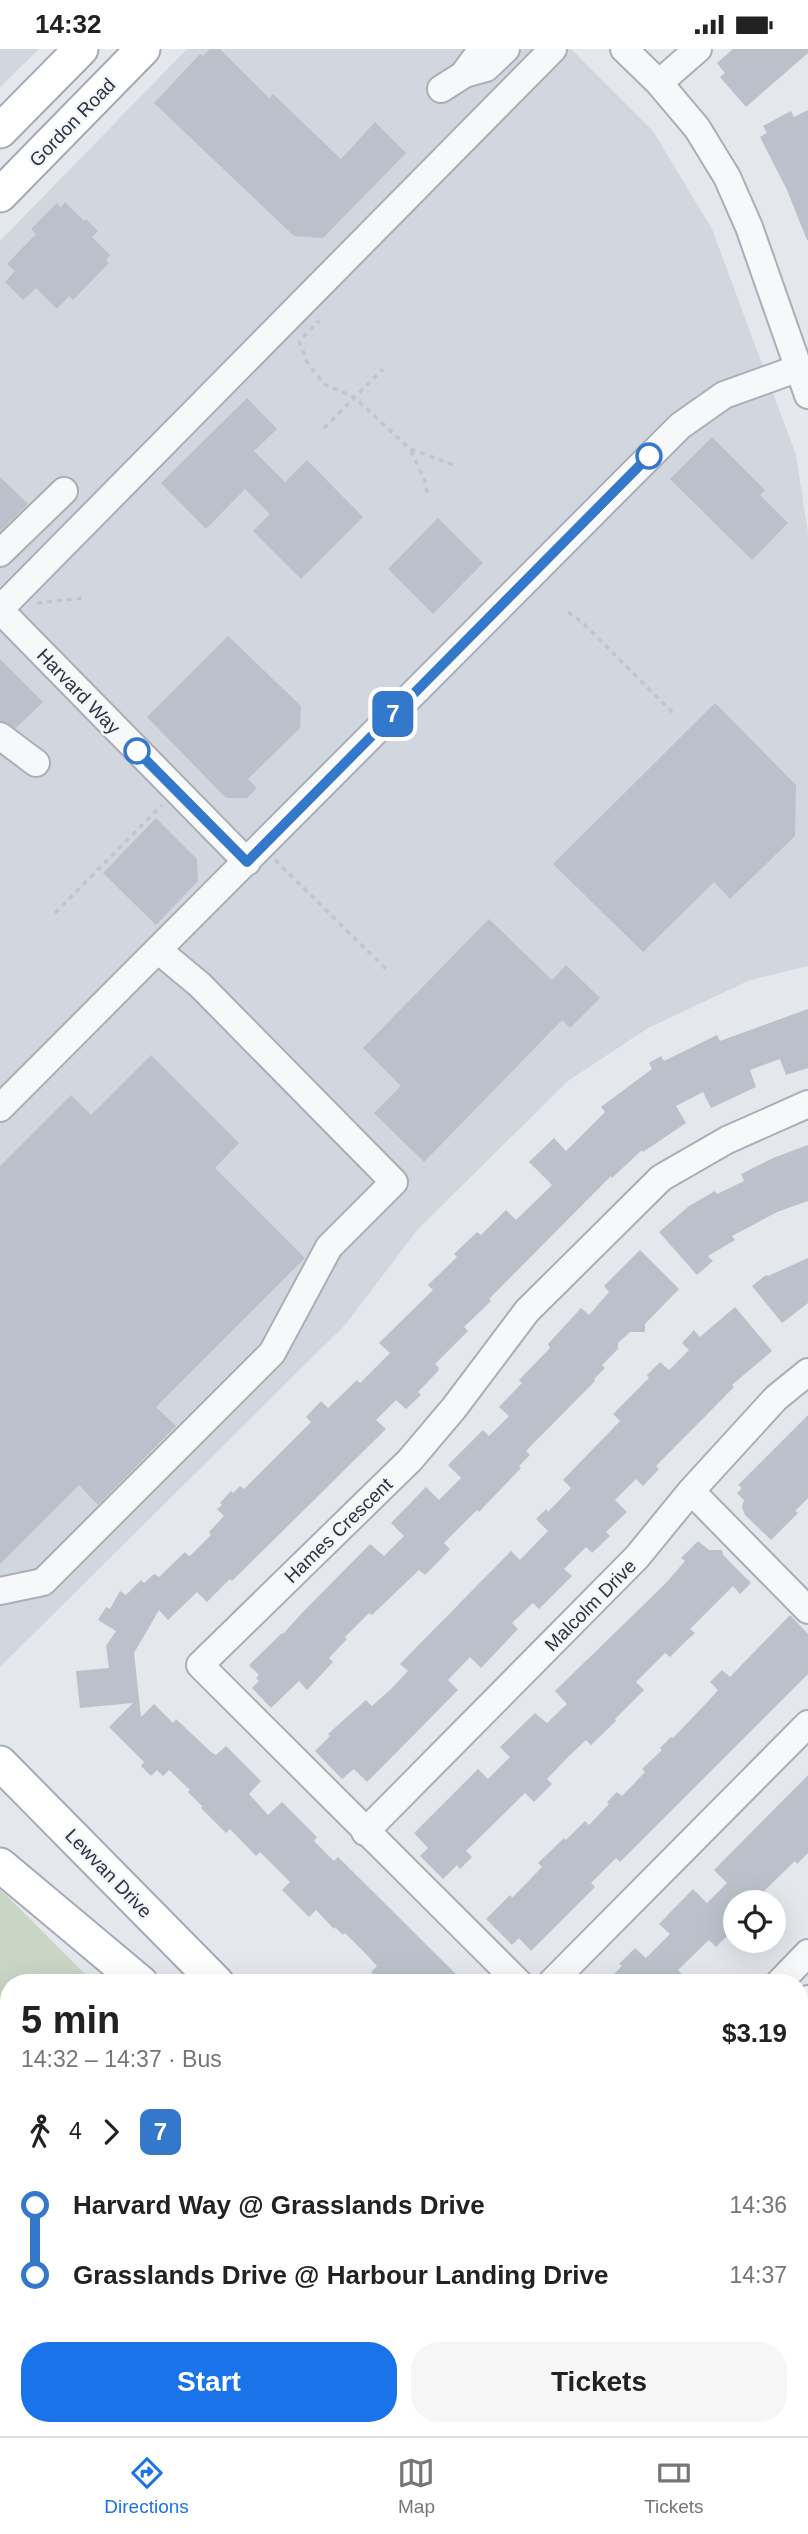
<!DOCTYPE html>
<html lang="en">
<head>
<meta charset="utf-8">
<style>
  :root { --surface:#fff; --page:#f6f6f6; --text:#222; --muted:#767676; --line:#e0e0e0; --accent:#1a73e8 }
  body { margin:0; font-family:Helvetica,sans-serif; background:var(--page); color:var(--text); height:100vh; display:flex; flex-direction:column; font-size:26px; white-space:nowrap }
  * { box-sizing:border-box; margin:0 }
  p { font-size:23px; color:var(--muted) }
  .icon { flex:none; width:38px; height:38px; fill:none; stroke:currentColor; stroke-width:2; stroke-linecap:round; stroke-linejoin:round }
  .map { position:relative; flex:1; overflow:hidden }
  .drawer { position:absolute; left:0px; top:1925px; width:808px; height:462px; display:flex; flex-direction:column; background:var(--surface); border-radius:28px 28px 0 0; box-shadow:0 7px 28px #0002 }
  .drawer>* { flex:none }
  .badge { padding:0 14px; border-radius:10px; font-size:24px; line-height:46px }
  .fabs { position:absolute; left:723px; top:1841px; display:grid; gap:14px }
  .fabs a { display:grid; place-items:center; width:63px; height:63px; border-radius:50%; background:var(--surface); box-shadow:0 7px 28px #0002; font-size:35px }
  .map>.badge { position:absolute; translate:-50% -50%; box-shadow:0 0 0 4px #fff }
  .legs { display:flex; align-items:center; gap:10px; height:77px; padding:0 21px; font-size:23px }
  .legs p { margin-inline-start:auto }
  .headline { display:flex; align-items:center; justify-content:space-between; height:119px; padding:0 21px }
  h1 { font-size:38px; font-weight:700; line-height:52px }
  .primary-button { display:flex; gap:14px; margin-top:auto; padding:14px 21px }
  .primary-button a { flex:1; height:80px; border-radius:28px; background:var(--accent); color:#fff; font-size:28px; font-weight:700; line-height:80px; text-align:center }
  .primary-button a+a { background:var(--page); color:var(--text) }
  ul { padding:0 21px; list-style:none }
  li { display:flex; align-items:center; gap:24px; height:70px; font-size:26px }
  li i { display:grid; place-items:center; width:10px; height:100%; margin:0 9px; background:currentColor }
  li i::after { content:''; width:18px; height:18px; margin:-9px; border:5px solid; border-radius:50%; background:var(--surface) }
  li p { margin-inline-start:auto }
  li:first-child i { background:linear-gradient(#0000 50%,currentColor 0) }
  li:last-child i { background:linear-gradient(currentColor 50%,#0000 0) }
  .status { display:flex; justify-content:space-between; align-items:center; height:49px; padding:0 35px; background:var(--surface); direction:ltr }
  .status svg { height:19px; fill:currentColor }
  .menu { display:flex; justify-content:space-around; align-items:center; height:98px; border-top:2px solid var(--line); background:var(--surface); font-size:19px; color:var(--muted) }
  .menu a { display:grid; justify-items:center; gap:4px }
  .menu .current { color:var(--accent) }
  .map>svg:first-child { display:block }
  .built { fill:#d2d6de }
  .green { fill:#c9d6c5 }
  .building { fill:#bbc0ca }
  .lines { fill:none; stroke-linecap:round; stroke-linejoin:round }
  .minor-casing { stroke:#a9aeb7; stroke-width:30 }
  .major-casing { stroke:#a3abb8; stroke-width:37 }
  .path { stroke:#c2c5cb; stroke-width:3.5; stroke-dasharray:5 5; stroke-linecap:butt }
  .minor { stroke:#f7f8fa; stroke-width:26 }
  .major { stroke:#fff; stroke-width:33 }
  .line-1-casing { stroke:#fff; stroke-width:16 }
  .line-1 { stroke:#3478cb; stroke-width:10 }
  .stop-1-dot { fill:#fff; stroke:#3478cb; stroke-width:3.5 }
  .labels { text-anchor:middle; stroke-width:5; stroke-linejoin:round; paint-order:stroke }
  .street-label { font-size:19px; fill:#2b3445; stroke:#f4f6f9 }
</style>
</head>
<body>
<div class="status"><b>14:32</b><svg viewBox="0 0 49 12"><path d="M0 12V9h3v3zM5 12V6h3v6zM10 12V3h3v9zM15 12V0h3v12zM26 1h20v11H26zM47 4h2v5h-2z"/></svg></div>
<div class="map">
<svg width="808" height="2387" viewBox="0 0 808 2387">
  <rect width="100%" height="100%" fill="#e4e7ec"/>
  <path class="built" d="M0,0H39L0,38Z
    M187,0H571L653,82L712,180L796,406L808,484V917L750,931L648,979L568,1032L418,1180L345,1276L0,1618V192Z"/>
  <path class="green" d="M0,1840L94,1934H9V2086L0,2078Z
    M266,2378H520L528,2387H273Z
    M700,2378H775L783,2387H707Z"/>
  <path class="building" d="M210,0H220L269,49L273,45L341,110L375,73L406,104L323,189L294,187L154,54L200,5L203,7Z
    M733,0H808V4L746,58L720,28L725,24L717,14Z
    M808,61V191H807L787,141L760,88L767,84L763,77L791,62L794,68Z
    M65,153L84,172L86,170L98,182L92,188L110,206L106,211L109,214L73,251L69,247L57,260L36,239L23,251L5,233L15,222L7,215L36,185L31,180L57,154L61,158Z
    M247,349L277,380L254,402L285,433L307,411L363,468L301,530L253,482L270,465L245,440L206,480L161,434Z
    M712,388L765,441L760,446L788,474L752,511L670,430Z
    M0,428L28,455L0,482Z
    M438,469L483,514L433,565L388,520Z
    M228,587L301,657L300,679L248,730L257,739L247,749H226L147,668Z
    M0,610L43,653L16,679L0,672Z
    M715,654L796,736L795,787L730,850L714,833L643,903L553,815Z
    M156,769L197,810L198,832L156,876L103,824Z
    M489,870L552,931L566,916L600,949L570,979L562,971L424,1113L374,1064L401,1037L363,999Z
    M808,960V1019L786,1026L780,1010L750,1021L756,1038L711,1059L703,1043L676,1057L686,1074L643,1103L642,1101L612,1129L611,1127L489,1250L491,1252L464,1278L468,1282L435,1315L439,1319L438,1322L418,1343L421,1346L406,1360L396,1351L376,1371L386,1380L232,1532L230,1530L207,1553L197,1543L168,1571L159,1561L134,1604L141,1668L154,1655L173,1674L176,1670L211,1703L216,1706L226,1697L261,1732L249,1745L268,1766L282,1753L317,1788L314,1792L334,1812L338,1808L465,1934H383L371,1923L377,1917L363,1902L345,1884L343,1886L335,1878L334,1880L316,1861L309,1868L282,1841L290,1833L260,1803L256,1807L230,1780L226,1784L201,1759L202,1757L188,1743L190,1741L169,1721L163,1727L157,1721L151,1727L141,1717L144,1713L109,1678L133,1654L80,1659L76,1622L109,1619L106,1597L116,1582L98,1571L106,1558L110,1560L120,1542L126,1546L141,1531L144,1534L154,1525L159,1528L185,1503L189,1507L191,1506L211,1486L209,1483L224,1467L217,1460L222,1456L220,1454L231,1442L233,1444L240,1437L244,1440L311,1373L306,1368L321,1352L328,1359L357,1331L360,1334L390,1304L379,1294L433,1241L428,1236L457,1208L454,1205L477,1183L481,1186L506,1161L516,1171L552,1136L529,1113L554,1089L566,1102L605,1063L601,1058L652,1020L649,1014L661,1007L664,1012L717,986L720,992Z
    M151,1006L239,1094L215,1119L305,1209L156,1358L176,1377L98,1456L79,1436L0,1515V1117L71,1046L91,1066Z
    M808,1096V1152L777,1163L732,1187L735,1191L708,1207L713,1212L697,1226L659,1183L689,1157L715,1142L717,1145L744,1132L741,1125L773,1109Z
    M640,1201L679,1240L645,1275V1283H630L618,1294V1300L602,1316L605,1319L594,1330L595,1332L526,1402L530,1406L519,1417L521,1419L479,1463L477,1461L444,1494L450,1500L440,1511L425,1526L419,1521L372,1566L369,1564L345,1588L347,1590L329,1609L333,1613L307,1641L299,1632L271,1659L252,1639L259,1632L256,1629L259,1626L249,1616L282,1584L283,1585L302,1564L370,1495L384,1507L404,1487L391,1474L426,1438L439,1451L461,1429L448,1416L483,1381L489,1387L509,1367L499,1358L522,1334L519,1331L550,1299L548,1295L581,1259L589,1266L609,1243L604,1237Z
    M808,1209V1254L782,1274L752,1237L766,1226L768,1227Z
    M735,1258L772,1302L732,1336L734,1338L656,1417L659,1420L643,1437L636,1430L615,1451L627,1463L606,1483L610,1487L592,1504L586,1498L564,1520L572,1527L539,1560L533,1554L512,1574L518,1580L481,1619L470,1608L448,1631L458,1641L386,1714L367,1733L354,1720L342,1730L315,1702L330,1687L328,1685L366,1651L372,1657L391,1640L408,1622L400,1615L511,1502L520,1511L548,1482L536,1470L546,1460L548,1463L571,1439L563,1431L620,1372L613,1365L649,1329L647,1326L660,1313L669,1321L689,1301L682,1294L694,1281L700,1288Z
    M808,1366V1449L795,1462L798,1464L771,1491L745,1466L742,1458L744,1451L737,1444L742,1439L738,1436Z
    M698,1492L709,1501H722L723,1506L751,1534L740,1545L733,1537L690,1580L695,1584L686,1592L670,1608L665,1604L636,1633L644,1641L615,1670L616,1672L591,1696L586,1691L569,1707L547,1730L552,1735L534,1753L525,1744L466,1802L472,1808L460,1820L457,1816L443,1830L420,1807L428,1799L414,1784L478,1720L488,1730L510,1708L500,1698L535,1664L547,1674L567,1655L555,1642L666,1534L685,1512L681,1509Z
    M790,1566L808,1585V1625L620,1813L616,1809L591,1834L595,1838L531,1902L519,1889L512,1896L486,1870L510,1846L512,1849L542,1818L538,1814L564,1789L566,1791L585,1772L589,1776L609,1755L607,1753L617,1743L622,1747L645,1723L642,1720L662,1701L660,1699L671,1688L673,1689L714,1646L718,1641L710,1633L722,1621L730,1628Z
    M808,1726V1804L797,1815L795,1812L764,1842L767,1846L760,1853H735V1879L716,1898L709,1891L678,1921L683,1926L676,1934H605L622,1917L619,1915L635,1899L646,1909L670,1885L659,1875L693,1840L707,1854L727,1834L714,1821Z"/>
  <g class="lines">
    <defs>
      <path id="minor" d="M624,0L659,34L697,79L727,128L749,178L808,346
        M468,24L486,19L506,0
        M659,34L698,0
        M441,40L463,26L482,0
        M0,504L64,442
        M0,560L553,0
        M0,561L247,813
        M0,687L36,714
        M0,1059L680,377L724,346L799,319
        M691,1442L808,1561
        M0,1542L43,1533L272,1304L329,1198L394,1133L200,936L158,901
        M365,1783L637,1508L691,1442L776,1349L808,1323
        M519,1934L200,1616L410,1411L454,1359L527,1262L661,1129L727,1091L808,1055
        M551,1934L808,1675
        M779,1934L808,1904
        M800,1958L808,1950
        M800,2225L808,2234
        M0,2263L9,2273
        M102,2378L109,2387"/>
      <path id="major" d="M0,82L81,0
        M0,146L143,0
        M0,1714L217,1934
        M0,1816L141,1934
        M560,2378L568,2387
        M653,2378L662,2387"/>
    </defs>
    <use href="#minor" class="minor-casing"/>
    <use href="#major" class="major-casing"/>
    <path class="path" d="M303,288L319,272
      M299,292L307,313L324,335L354,348L410,400L454,416
      M324,379L383,320
      M411,402L425,432L428,448
      M37,554L83,549
      M568,563L583,574L672,663
      M275,811L389,923
      M55,864L162,756"/>
    <use href="#minor" class="minor"/>
    <use href="#major" class="major"/>
  </g>
  <g class="lines">
    <defs>
      <path id="line-1" d="M137,702L247,813L649,407"/>
    </defs>
    <use href="#line-1" class="line-1-casing"/>
    <use href="#line-1" class="line-1"/>
  </g>
  <g class="stop-1-dot">
    <circle cx="649" cy="407" r="12"/>
    <circle cx="137" cy="702" r="12"/>
  </g>
  <g class="labels">
    <g class="street-label">
      <text transform="translate(72 73) rotate(-46)" y="7">Gordon Road</text>
      <text transform="translate(79 642) rotate(46)" y="7">Harvard Way</text>
      <text transform="translate(338 1481) rotate(-44)" y="7">Hames Crescent</text>
      <text transform="translate(590 1556) rotate(-45)" y="7">Malcolm Drive</text>
      <text transform="translate(109 1824) rotate(46)" y="7">Lewvan Drive</text>
    </g>
  </g>
</svg>
<div class="fabs">
<a><svg class="icon" aria-label="locate" viewBox="0 0 24 24"><circle cx="12" cy="12" r="6"/><path d="M12 2v4M12 18v4M2 12h4M18 12h4"/></svg></a>
</div>
<b class="badge" style="left:393px;top:665px;background:#3478cb;color:#fff">7</b>
<section class="drawer">
<div class="headline"><div><h1>5 min</h1><p>14:32 – 14:37 · Bus</p></div><b>$3.19</b></div>
<div class="legs"><svg class="icon" aria-label="walk" viewBox="0 0 24 24"><circle cx="13" cy="4" r="2"/><path d="M13 8l-2 6 4 7M11 14l-3 7M7 12l3-4h3l4 4"/></svg>4<svg class="icon" aria-label="forward" viewBox="0 0 24 24"><path d="M9 5l7 7-7 7"/></svg><b class="badge" style="background:#3478cb;color:#fff">7</b></div>
<ul>
<li><i style="color:#3478cb"></i><b>Harvard Way @ Grasslands Drive</b><p>14:36</p></li>
<li><i style="color:#3478cb"></i><b>Grasslands Drive @ Harbour Landing Drive</b><p>14:37</p></li>
</ul>
<div class="primary-button"><a>Start</a><a>Tickets</a></div>
</section>
</div>
<nav class="menu">
<a class="current"><svg class="icon" aria-label="directions" viewBox="0 0 24 24"><path d="M12 3l9 9-9 9-9-9zM9 14v-3h6M13 9l2 2-2 2"/></svg>Directions</a>
<a><svg class="icon" aria-label="map" viewBox="0 0 24 24"><path d="M3 6l6-2 6 2 6-2v14l-6 2-6-2-6 2zM9 4v14M15 6v14"/></svg>Map</a>
<a><svg class="icon" aria-label="tickets" viewBox="0 0 24 24"><path d="M3 7h18v10H3zM15 7v10"/></svg>Tickets</a>
</nav>
</body>
</html>
